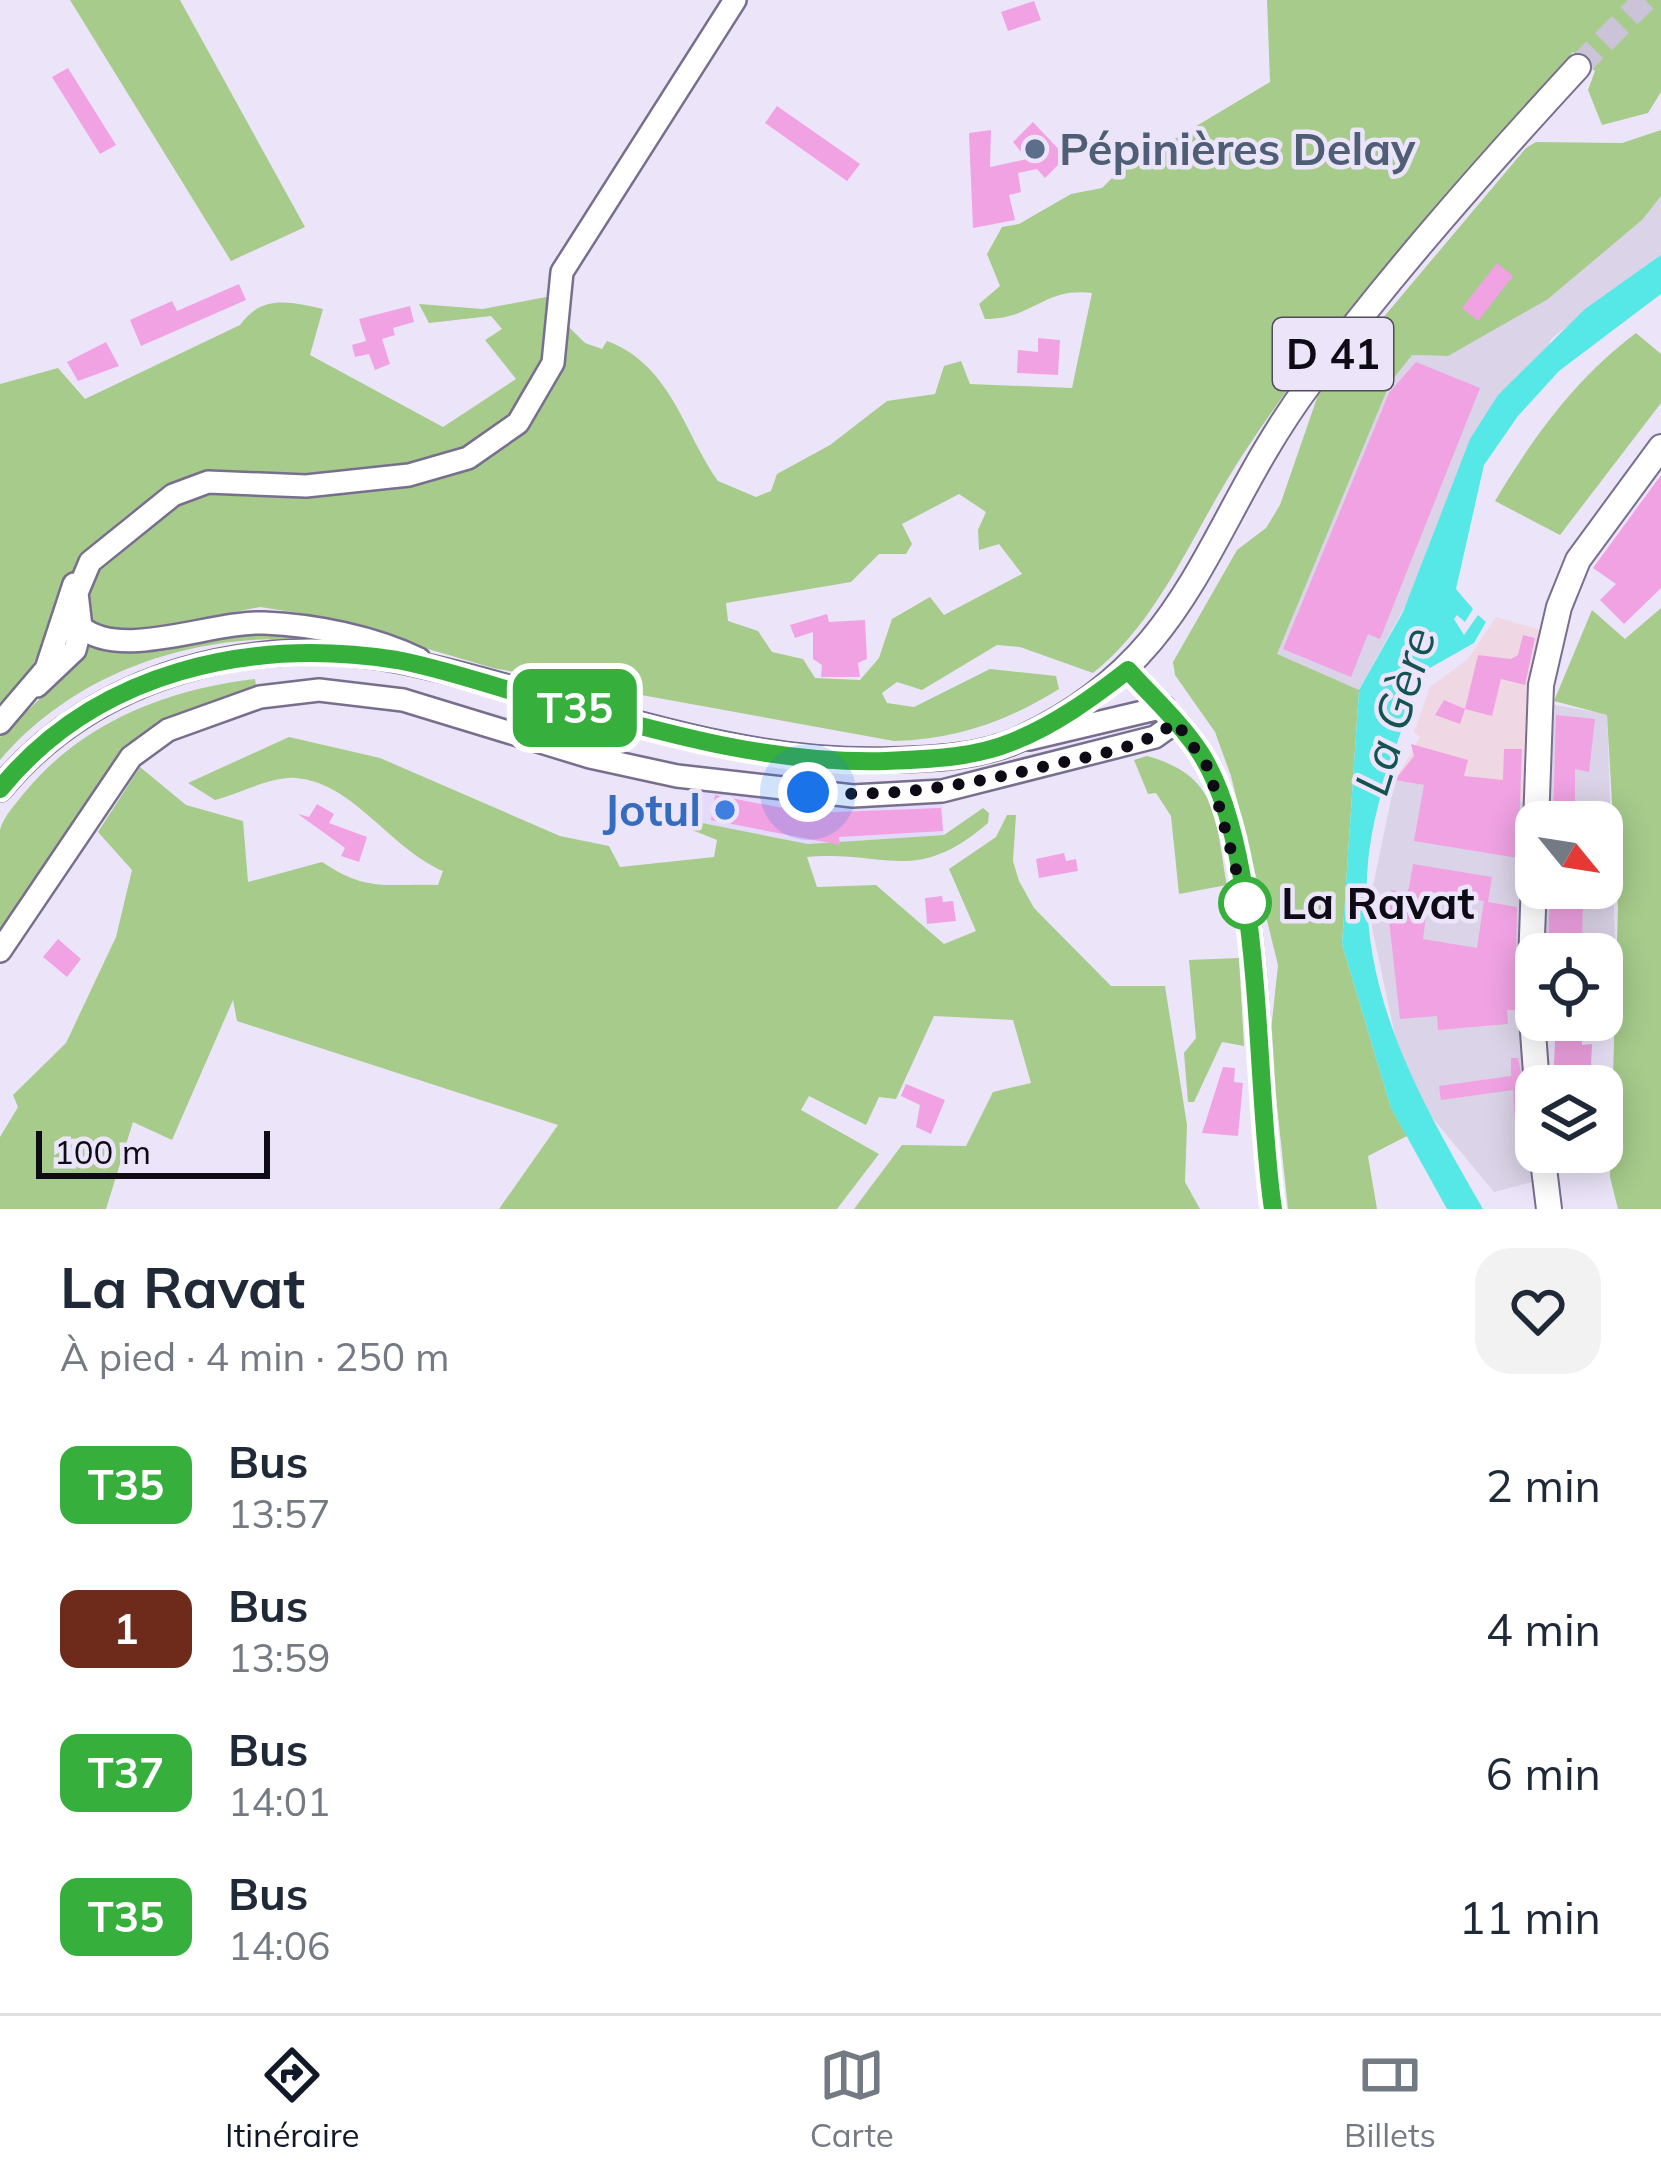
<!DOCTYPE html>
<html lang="fr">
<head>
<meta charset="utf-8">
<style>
  :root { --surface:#fff; --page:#f2f2f3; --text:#1f2937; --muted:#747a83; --line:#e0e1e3; --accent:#111827 }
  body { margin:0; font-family:Mulish,sans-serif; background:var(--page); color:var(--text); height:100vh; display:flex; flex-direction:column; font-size:45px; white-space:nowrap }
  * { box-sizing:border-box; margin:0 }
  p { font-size:39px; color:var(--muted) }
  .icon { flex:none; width:66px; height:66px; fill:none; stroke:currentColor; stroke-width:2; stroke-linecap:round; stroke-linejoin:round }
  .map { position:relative; height:1209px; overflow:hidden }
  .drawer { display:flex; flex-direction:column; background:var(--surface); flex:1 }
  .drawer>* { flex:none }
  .badge { padding:0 24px; border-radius:18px; font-size:42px; line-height:78px }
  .needle { width:78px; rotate:120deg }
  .tools { position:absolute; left:1515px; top:801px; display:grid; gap:24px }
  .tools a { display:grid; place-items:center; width:108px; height:108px; border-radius:24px; background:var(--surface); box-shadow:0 6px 30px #0003; font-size:60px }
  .scale { position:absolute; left:36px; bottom:30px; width:234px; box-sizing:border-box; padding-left:12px; border:6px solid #0f0b16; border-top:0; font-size:33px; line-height:42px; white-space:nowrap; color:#0f0b16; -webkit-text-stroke:9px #ece5fa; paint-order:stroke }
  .you { position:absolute; width:60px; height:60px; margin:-30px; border:9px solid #fff; border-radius:50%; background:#1a73e8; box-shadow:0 0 0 18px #1a73e833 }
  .map>.badge { position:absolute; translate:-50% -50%; box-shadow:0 0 0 6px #fff }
  .round { display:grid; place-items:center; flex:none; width:126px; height:126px; border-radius:36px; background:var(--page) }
  .overview { display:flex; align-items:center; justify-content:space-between; height:204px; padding:0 60px }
  h1 { font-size:57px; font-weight:700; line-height:90px }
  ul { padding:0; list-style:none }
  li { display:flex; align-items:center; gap:36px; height:144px; padding:0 60px }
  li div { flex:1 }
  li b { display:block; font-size:45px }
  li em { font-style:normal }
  li .badge { min-width:132px; font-weight:700; text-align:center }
  .menu { display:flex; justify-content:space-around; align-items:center; height:168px; border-top:3px solid var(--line); background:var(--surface); font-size:33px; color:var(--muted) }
  .menu a { display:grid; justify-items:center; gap:6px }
  .menu .selected { color:var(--accent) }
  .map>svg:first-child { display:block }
  .built { fill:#e5dafc }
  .industrial { fill:#dbd3e7; fill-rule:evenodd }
  .education { fill:#efd8e3 }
  .green { fill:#a6cb8b; fill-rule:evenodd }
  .water { fill:#56e8e7 }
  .building { fill:#f0a2e2; fill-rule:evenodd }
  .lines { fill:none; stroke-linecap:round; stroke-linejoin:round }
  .major-tunnel { stroke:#cbc4d8; stroke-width:24; stroke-dasharray:24 12; stroke-linecap:butt }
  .minor-casing { stroke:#786e8d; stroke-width:26 }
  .major-casing { stroke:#786e8d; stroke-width:28 }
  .minor { stroke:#fff; stroke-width:21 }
  .major { stroke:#fff; stroke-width:24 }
  .line-casing { stroke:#fff; stroke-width:27 }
  .line { stroke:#36af3d; stroke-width:18 }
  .walk { stroke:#0f0b16; stroke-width:12; stroke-dasharray:0 21.6 }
  .service-dot { fill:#5c6f8a; stroke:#ece5fa; stroke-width:4.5 }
  .shop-dot { fill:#3f7fe0; stroke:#ece5fa; stroke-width:4.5 }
  .stop-dot { fill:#fff; stroke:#36af3d; stroke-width:6 }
  .labels { text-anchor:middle; stroke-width:9; stroke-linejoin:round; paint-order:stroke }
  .shield { fill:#ece5fa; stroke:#514c5a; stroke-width:3 }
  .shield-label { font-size:42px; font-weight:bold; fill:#0f0b16 }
  .service-label { font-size:45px; font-weight:bold; fill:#4e5e75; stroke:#ece5fa; text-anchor:start }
  .shop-label { font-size:45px; font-weight:bold; fill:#366cbe; stroke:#ece5fa; text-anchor:end }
  .stop-label { font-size:45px; font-weight:bold; fill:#0f0b16; stroke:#ece5fa; text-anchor:start }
  .water-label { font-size:48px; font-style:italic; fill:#145353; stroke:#ece5fa }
</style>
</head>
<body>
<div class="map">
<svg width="1661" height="1209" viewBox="0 0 1661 1209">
  <rect width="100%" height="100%" fill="#ece5fa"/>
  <path class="built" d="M693,787L942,797L944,835L808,844L687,820Z"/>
  <path class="industrial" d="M1661,196V255L1552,338L1359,690L1276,655L1390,383L1412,355L1448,356L1643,219Z
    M1527,700L1607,714L1616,966H1602V954H1536L1524,994L1540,1180L1494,1192L1426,1110L1400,1060L1372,927L1373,886L1395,780L1524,802ZM1536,822H1602V888H1536Z"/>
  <path class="education" d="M1496,617L1541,630L1528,686L1525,802L1395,780L1420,737L1414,732L1430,687L1468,659Z"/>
  <path class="green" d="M70,0H180L305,227L231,261Z
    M1267,0H1661V92L1648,113L1602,125L1588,90L1595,71L1573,52L1301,371C1275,407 1250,442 1227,480C1188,545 1154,625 1093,673L1020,647L997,645L922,690L897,682L882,693L887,703L914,707L990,669L1056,676L1059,689C1008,721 955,740 894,741L493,668L312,615L260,607L119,635L97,625L90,614V582L103,558L175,501L212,489L357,491L515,434L548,396L564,322L585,343L602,349L607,341C671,365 683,431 718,481L756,497L771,491L777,474L830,445L887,401L935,394L944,366L961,361L970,384L1072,388L1092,293C1043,287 1034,319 985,319L979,304L1000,286L987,254L1002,227L1019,224L1071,194L1102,188L1116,174L1270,82ZM959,494L986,512L978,530L979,550L999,544L1022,574L944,615L930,597L892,619L879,658L860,680L815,678L803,659L772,652L758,631L728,621L726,603L851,582L879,554H906L912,544L902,524Z
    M1661,130V196L1643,219L1548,299L1448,356L1412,355L1390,383L1277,654L1359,690L1342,944L1391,1108L1407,1136L1368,1156L1377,1209H1288L1270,1040L1278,965L1231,776L1215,732L1175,675L1173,662L1237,550L1266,528L1280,505L1318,395L1526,148L1536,142L1622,143Z
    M546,297L552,302C555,494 332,481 195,475C139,500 84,542 59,600C39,644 41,670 0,703V384L58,368L85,399L240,325C262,294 290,302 323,309L310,355L443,427L516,379L485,340L502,329L491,316L429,323L419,304L483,309Z
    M1636,333L1661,354V403L1560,535L1495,501C1534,436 1576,378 1636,333Z
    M1661,608V1209H1618L1610,1177L1618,908L1607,715L1554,701L1592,610L1625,639Z
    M235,631L311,640C195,632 76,671 0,760V737L69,671L89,643L106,652Z
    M255,679L257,691L173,718L0,933C0,901 0,862 0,830C3,817 17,802 26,791C83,722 168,689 255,679Z
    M289,737L380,758L560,836L609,846L620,867L714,857L717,840L687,828V820L808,844L944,835L983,808L989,813L988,823C915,886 886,850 807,857L817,887L876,885L944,944L976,931L949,869L996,837L1007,815H1016L1013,861L1019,881L1034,908L1111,986H1165L1187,1125L1185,1182L1200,1209H854L902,1145L966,1146L993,1092L1031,1083L1013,1020L934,1016L896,1099L879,1097L866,1125L809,1096L801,1110L879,1154L837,1209H499L558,1125L237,1021L233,1000L172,1140L133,1122L106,1209H0V1137L18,1107L13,1095L66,1043L116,937L132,870L98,832L140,767L186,805L243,821L248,882L322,862C368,893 386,883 438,885L443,871C388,847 354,783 296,778C272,776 238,794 215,800L188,783Z
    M1147,756C1220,776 1215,820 1227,885L1179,894L1171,816L1156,793L1148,794L1134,760Z
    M1239,958L1244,1046L1222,1042L1194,1102H1188L1184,1053L1196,1038L1189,960Z"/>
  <path class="water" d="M1661,255V294L1559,371L1518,416L1484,465L1456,589L1473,609L1465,622L1457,615L1454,619L1464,635L1478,615L1486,622L1474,643L1421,673C1400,738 1370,807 1367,877C1363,1003 1423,1104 1483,1209H1447L1391,1108L1342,944L1359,690L1403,612L1470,439L1498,395L1585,309Z"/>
  <path class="building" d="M1034,1L1041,20L1008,31L1001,12Z
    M68,68L116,145L100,154L52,77Z
    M777,106L860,164L847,181L765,123Z
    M1033,122L1066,157L1045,178L1037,169L1018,173L1021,192L1009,195L1015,220L973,228L969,133L991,130L990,167L1027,159L1013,142Z
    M1497,263L1513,276L1478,321L1462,308Z
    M239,284L246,300L141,346L130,320L172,301L177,311Z
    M410,306L414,322L393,328L395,335L382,339L390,364L375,370L369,354L355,357L352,345L366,341L359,319Z
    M1038,338L1060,340L1058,375L1017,373L1018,350L1038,352Z
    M106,342L119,366L78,381L67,362Z
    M1416,362L1480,388L1380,639L1368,634L1351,677L1283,649L1389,393Z
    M1661,475V588L1624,624L1600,600L1616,584L1593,568Z
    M827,614L829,622L865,620L867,659L858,663L860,677H821L822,665L813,659V632L795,638L790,625Z
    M1523,635L1535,638L1525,685L1501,679L1492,716L1465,709L1460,724L1435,715L1444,700L1465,709L1478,655L1511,659L1518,655Z
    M1556,715L1595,719L1589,772L1575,769V822H1553Z
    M1411,744L1468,760L1464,776L1503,780L1504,749H1522L1518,858L1414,841L1424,785L1395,780L1414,756Z
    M715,795L809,813L941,808L943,831L839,837L840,845L711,820Z
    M317,804L334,814L329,823L367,837L359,862L341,856L345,848L298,814L309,817Z
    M1064,853L1066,861L1076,859L1078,871L1039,878L1036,859Z
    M1413,864L1492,877L1488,902L1517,907L1515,1010H1507L1508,1024L1438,1030L1437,1016L1400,1019L1388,911L1391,890L1406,893L1409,888ZM1429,892L1484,901L1477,948L1423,939Z
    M1550,888L1583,893L1582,952L1548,954Z
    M942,896L943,902L953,901L956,921L927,924L925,898Z
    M58,939L81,959L67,977L43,957Z
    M1556,1020H1581L1582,1045L1592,1044L1590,1086H1553Z
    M1511,1058H1518L1531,1121L1515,1122L1513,1090L1441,1100L1439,1086L1511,1076Z
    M1223,1067L1235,1068L1234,1082L1243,1083L1238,1136L1202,1133Z
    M906,1084L945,1100L931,1134L916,1127L920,1105L901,1096Z"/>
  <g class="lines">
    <path class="major-tunnel" d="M1578,67L1645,0"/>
    <defs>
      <path id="minor" d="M81,627C121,661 211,621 264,623C314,625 374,637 419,659
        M1128,670C1153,698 1182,723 1201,754C1266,858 1254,1084 1273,1209
        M37,686L75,650L81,627L77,593L90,562L173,495L208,482L306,486L409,475L468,458L518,423L553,363L562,272L735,0
        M0,723L46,669L74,584
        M1029,739L1164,707
        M0,951L131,757L168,730L260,697L319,690L403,700L590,757L677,776L853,796L942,791L1155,737L1176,722"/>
      <path id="major" d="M0,789C95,673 256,632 402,661C567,695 721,766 892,760C934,759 979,757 1018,740C1196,658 1204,525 1310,383C1392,273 1485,168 1578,67
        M1537,1086L1530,992L1541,685L1559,607L1578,560L1661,447
        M1542,1152L1549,1209"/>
    </defs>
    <use href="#minor" class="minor-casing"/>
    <use href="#major" class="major-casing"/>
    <use href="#minor" class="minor"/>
    <use href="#major" class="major"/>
  </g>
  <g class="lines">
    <defs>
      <path id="line" d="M0,789C96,671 250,637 397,660C435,667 474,680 512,691C635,724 757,765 887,761C929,759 973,758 1012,742C1055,725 1092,698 1128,670C1153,698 1181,723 1201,754C1265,855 1254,1085 1273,1209"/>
    </defs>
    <use href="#line" class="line-casing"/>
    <use href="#line" class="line"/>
    <path class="walk" d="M808,792C896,799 971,784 1055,764C1097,755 1141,748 1176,722L1209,769L1245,903"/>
  </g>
  <circle class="service-dot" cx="1035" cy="149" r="12"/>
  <circle class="shop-dot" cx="725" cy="810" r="12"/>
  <circle class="stop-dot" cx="1245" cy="903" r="24"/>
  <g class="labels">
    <rect class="shield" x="1273" y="318" width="120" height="72" rx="9"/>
    <g class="shield-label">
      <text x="1333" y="369">D 41</text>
    </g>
    <g class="service-label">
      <text x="1059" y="165">Pépinières Delay</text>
    </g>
    <g class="shop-label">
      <text x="701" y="826">Jotul</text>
    </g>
    <g class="stop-label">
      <text x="1281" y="919">La Ravat</text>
    </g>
    <g class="water-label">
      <text transform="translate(1395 711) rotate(-73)" y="17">La Gère</text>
    </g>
  </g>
</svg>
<div class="tools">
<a><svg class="needle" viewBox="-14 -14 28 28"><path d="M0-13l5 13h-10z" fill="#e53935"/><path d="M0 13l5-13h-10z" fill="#747a83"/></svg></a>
<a><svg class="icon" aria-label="locate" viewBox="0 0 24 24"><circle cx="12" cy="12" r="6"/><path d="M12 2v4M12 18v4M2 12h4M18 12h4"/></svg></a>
<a><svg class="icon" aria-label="layers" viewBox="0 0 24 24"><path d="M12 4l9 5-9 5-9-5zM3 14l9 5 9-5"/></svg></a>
</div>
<div class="scale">100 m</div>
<div class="you" style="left:808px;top:792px"></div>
<b class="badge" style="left:575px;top:708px;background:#36af3d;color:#fff">T35</b>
</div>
<section class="drawer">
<div class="overview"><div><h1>La Ravat</h1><p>À pied · 4 min · 250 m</p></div><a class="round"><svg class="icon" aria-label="heart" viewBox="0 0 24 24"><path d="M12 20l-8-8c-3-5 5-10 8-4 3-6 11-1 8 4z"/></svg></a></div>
<ul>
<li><span class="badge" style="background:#36af3d;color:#fff">T35</span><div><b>Bus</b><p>13:57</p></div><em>2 min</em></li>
<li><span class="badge" style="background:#6e2a1b;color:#fff">1</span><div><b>Bus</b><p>13:59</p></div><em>4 min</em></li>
<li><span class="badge" style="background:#36af3d;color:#fff">T37</span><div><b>Bus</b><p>14:01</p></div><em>6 min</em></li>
<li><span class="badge" style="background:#36af3d;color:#fff">T35</span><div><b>Bus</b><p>14:06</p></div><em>11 min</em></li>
</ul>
</section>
<nav class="menu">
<a class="selected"><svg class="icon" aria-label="directions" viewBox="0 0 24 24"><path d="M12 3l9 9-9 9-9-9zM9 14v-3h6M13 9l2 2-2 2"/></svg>Itinéraire</a>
<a><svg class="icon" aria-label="map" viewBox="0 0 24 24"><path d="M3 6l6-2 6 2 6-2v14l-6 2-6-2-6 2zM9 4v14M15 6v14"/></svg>Carte</a>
<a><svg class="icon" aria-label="tickets" viewBox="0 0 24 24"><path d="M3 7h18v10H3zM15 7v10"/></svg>Billets</a>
</nav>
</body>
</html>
